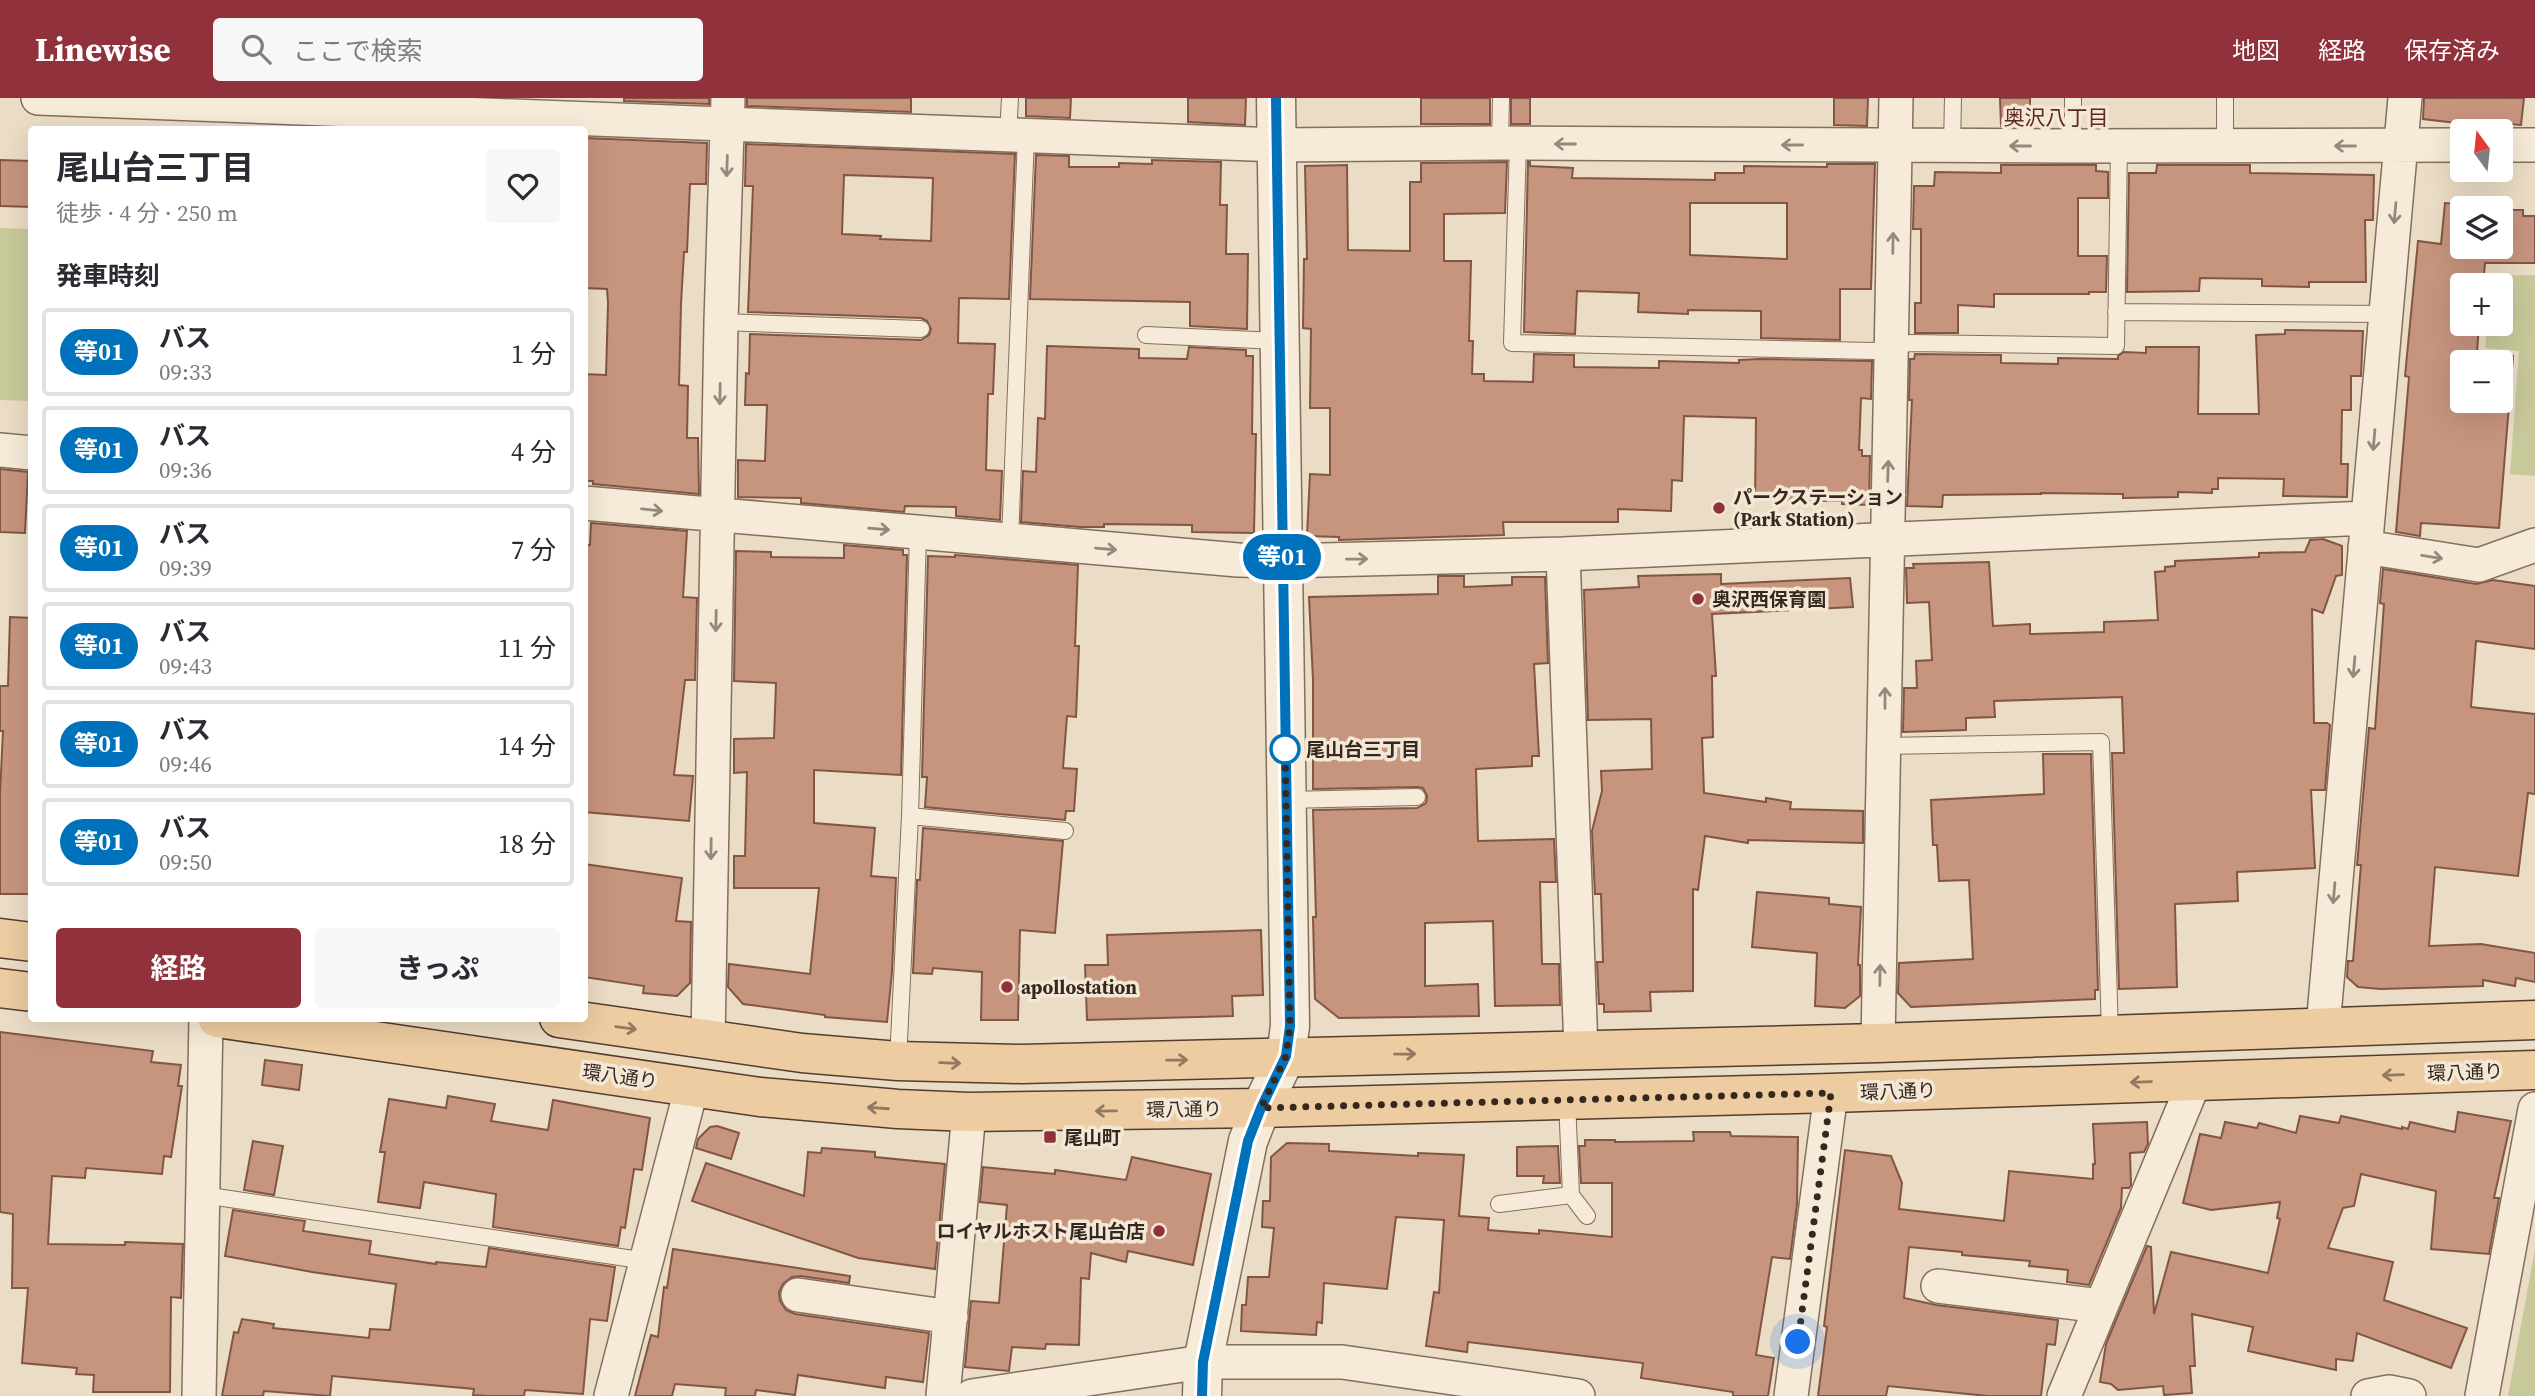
<!DOCTYPE html>
<html lang="ja">
<head>
<meta charset="utf-8">
<style>
  :root { --surface:#fff; --page:#f7f7f7; --text:#2b2b33; --muted:#7c7c81; --line:#e1e1e2; --accent:#90313c }
  body { margin:0; font-family:"Source Serif 4","Noto Sans JP",serif; background:var(--page); color:var(--text); height:100vh; display:flex; flex-direction:column; font-size:26px; white-space:nowrap }
  * { box-sizing:border-box; margin:0 }
  p { font-size:23px; color:var(--muted) }
  .icon { flex:none; width:38px; height:38px; fill:none; stroke:currentColor; stroke-width:2; stroke-linecap:round; stroke-linejoin:round }
  .map { position:relative; flex:1; overflow:hidden }
  .details { position:absolute; left:28px; top:28px; width:560px; height:896px; display:flex; flex-direction:column; background:var(--surface); border-radius:7px; box-shadow:0 7px 28px #0002 }
  .details>* { flex:none }
  .badge { padding:0 14px; border-radius:23px; font-size:24px; line-height:46px }
  .needle { width:46px; rotate:345deg }
  .fabs { position:absolute; left:2450px; top:21px; display:grid; gap:14px }
  .fabs a { display:grid; place-items:center; width:63px; height:63px; border-radius:7px; background:var(--surface); box-shadow:0 7px 28px #0002; font-size:35px }
  .you { position:absolute; width:35px; height:35px; margin:-18px; border:5px solid #fff; border-radius:50%; background:#1a73e8; box-shadow:0 0 0 10px #1a73e833 }
  .map>.badge { position:absolute; translate:-50% -50%; box-shadow:0 0 0 4px #fff }
  h2 { padding:0 28px; font-size:26px; line-height:63px }
  .round { display:grid; place-items:center; flex:none; width:74px; height:74px; border-radius:7px; background:var(--page) }
  .head { display:flex; align-items:center; justify-content:space-between; height:119px; padding:0 28px }
  h1 { font-size:33px; font-weight:700; line-height:52px }
  .action { display:flex; gap:14px; margin-top:auto; padding:14px 28px }
  .action a { flex:1; height:80px; border-radius:7px; background:var(--accent); color:#fff; font-size:28px; font-weight:700; line-height:80px; text-align:center }
  .action a+a { background:var(--page); color:var(--text) }
  ul { padding:0; list-style:none }
  li { display:flex; align-items:center; gap:21px; height:88px; margin:0 14px 10px; padding:0 14px; border:4px solid var(--line); border-radius:7px }
  li div { flex:1 }
  li b { display:block; font-size:26px }
  li em { font-style:normal }
  li .badge { min-width:77px; font-weight:700; text-align:center }
  header { display:flex; align-items:center; gap:42px; box-sizing:border-box; height:98px; padding:0 35px; background:var(--accent); color:#fff }
  header strong { font-size:33px }
  nav { display:flex; gap:38px; margin-inline-start:auto; font-size:24px }
  .search { width:490px; height:63px; background:var(--page); display:flex; align-items:center; gap:18px; box-sizing:border-box; padding:0 24px; border-radius:7px; color:var(--muted); font-size:26px }
  .map>svg:first-child { display:block }
  .green { fill:#c8c99a }
  .building { fill:#c7947e; stroke:#825644; stroke-width:2; fill-rule:evenodd }
  .lines { fill:none; stroke-linecap:round; stroke-linejoin:round }
  .service-casing { stroke:#856e5d; stroke-width:18 }
  .minor-casing { stroke:#856e5d; stroke-width:36 }
  .tertiary-casing { stroke:#856e5d; stroke-width:41 }
  .primary-casing { stroke:#533d30; stroke-width:41 }
  .service { stroke:#f6ead8; stroke-width:16 }
  .minor { stroke:#f6ead8; stroke-width:33 }
  .tertiary { stroke:#f6ead8; stroke-width:38 }
  .primary { stroke:#eccca0; stroke-width:38 }
  .oneway { stroke:#96897c }
  .oneway2 { stroke:#917a60 }
  .line-casing { stroke:#fff; stroke-width:16 }
  .line { stroke:#0072bc; stroke-width:10 }
  .walk { stroke:#36281f; stroke-width:7; stroke-dasharray:0 12.6 }
  .poi-dot { fill:#90313c; stroke:#f3e7d5; stroke-width:2.5 }
  .stop-dot { fill:#fff; stroke:#0072bc; stroke-width:3.5 }
  .labels { text-anchor:middle; stroke-width:7; stroke-linejoin:round; paint-order:stroke }
  .poi-label { font-size:19px; font-weight:bold; fill:#36281f; stroke:#f3e7d5; text-anchor:start }
  .stop-label { font-size:19px; font-weight:bold; fill:#36281f; stroke:#f3e7d5; text-anchor:start }
  .street-label { font-size:19px; fill:#36281f; stroke:#f3e7d5 }
  .neighbourhood-label { font-size:21px; fill:#602822; stroke:#f3e7d5 }
</style>
</head>
<body>
<header>
<strong>Linewise</strong>
<div class="search"><svg class="icon" aria-label="search" viewBox="0 0 24 24"><circle cx="10" cy="10" r="6"/><path d="M15 15l6 6"/></svg>ここで検索</div>
<nav><a>地図</a><a>経路</a><a>保存済み</a></nav>
</header>
<div class="map">
<svg width="2535" height="1298" viewBox="0 0 2535 1298">
  <rect width="100%" height="100%" fill="#ebdcc5"/>
  <path class="green" d="M0,130L31,131V303L0,302Z
    M2535,177V378L2510,376L2519,253L2485,250L2487,226H2501V187H2490L2491,178Z
    M2535,1151V1298H2508Z"/>
  <path class="building" d="M624,0H709V6L624,3Z
    M747,0H911V14L747,8Z
    M1026,0H1071L1070,20L1026,18Z
    M1188,0H1246L1245,27L1188,24Z
    M1421,0H1490V26H1421Z
    M1511,0H1530V26H1511Z
    M1834,0H1868L1867,28L1834,27Z
    M2000,0H2030V29L2001,28Z
    M2424,0H2524L2521,27L2483,24L2482,28L2423,21Z
    M584,40L707,45L706,86H690L687,154H684L681,206L679,287L688,288L687,340H698L699,396L593,386V383H584V276L606,277L608,205L607,191L584,190Z
    M746,46L1015,56L1009,201L959,200L958,245L995,246L993,296H988L986,372L1002,373L1000,422L956,418V409L905,408L904,414L801,405V400L738,399V362L765,363L767,307H745L746,275L749,276L750,236L921,242L929,237L931,231L927,223L921,220L748,214L753,88H745ZM844,77L933,80L931,143L880,141L881,138L842,136Z
    M1036,57L1069,58V69H1119V65L1152,66V62L1221,64L1220,107H1227L1226,156H1248L1247,231L1190,228V204L1030,201Z
    M0,62L32,63V109L0,108Z
    M1507,64L1505,115L1444,116V163H1471L1469,243H1473L1472,276H1484V283L1533,284L1534,256L1574,257V269L1659,270V263L1739,265V262L1760,261L1872,263L1871,301L1861,300L1859,352H1862V358H1870L1869,407L1842,406V403L1755,402L1756,320L1684,318L1682,383L1672,382L1671,413L1618,411V424H1503L1504,437L1339,442V439L1307,438L1310,376L1330,377V310H1310L1311,231L1303,230L1304,161H1307L1305,68L1347,67L1348,152L1410,153V84H1421V65Z
    M1528,64H1530V68L1573,70L1572,80L1715,82V75H1744V68L1827,69V66H1875L1871,191H1840V242L1761,240V213L1688,212V216L1638,214L1639,195L1577,193L1575,236L1524,234ZM1690,105H1787V161L1690,157Z
    M2001,67H2096V73L2108,74V100H2078V158H2107L2106,194H2089V196H1994V209L1958,207V235H1915V205H1921V131H1913L1914,88H1934L1935,74L2001,75Z
    M2157,67H2250V75L2374,77L2373,122H2365L2366,184H2309V189L2262,188V181L2200,180L2199,193L2127,194L2129,75H2156Z
    M2445,105L2489,109L2462,110V149H2501V112H2523V118H2535V165H2485L2483,187H2462V226H2479L2477,255L2513,258L2499,430L2421,425L2420,438L2396,434L2409,279L2405,278L2418,143L2441,146ZM2462,264H2501V303H2462Z
    M2285,232L2363,233L2361,278H2351V312H2342L2341,366H2348L2347,399L2283,398L2284,381L2218,380V391H2212V395L2178,394V399L2123,400V396L2041,395V396L1943,397L1942,409L1907,408L1912,302H1909L1910,261H1914L1915,256L2001,257V265L2058,266V260L2118,261V258L2124,254L2146,255V249H2199L2198,316H2259L2256,237L2285,236Z
    M1047,248L1139,251V260L1187,261L1189,249L1246,252V258H1253L1252,336H1256L1254,435L1192,434V427L1104,426V429H1080L1021,424L1023,373L1036,374L1038,320L1045,321Z
    M0,371L28,374L25,435L0,434Z
    M591,425L687,433L683,499L697,500L695,582H685L674,677L693,678L689,723L584,714V447H590Z
    M2323,441L2342,448V477L2336,478L2323,515L2312,511L2314,625H2327L2330,627L2325,692H2311L2315,770L2237,774L2238,803L2175,806L2177,889L2119,891L2112,655H2124L2122,599L1994,603L1995,619L1966,620V632L1903,634L1904,590H1917L1916,563L1932,562L1929,504L1907,505L1906,470H1914L1913,466L1989,464L1993,528L2030,526V536L2104,534V524L2158,522L2155,474L2165,473V469L2175,468V463L2259,459V455L2305,454L2310,442Z
    M844,447L903,452V457H907L901,677L814,672V725L875,730L871,778L896,780L892,874L887,924L825,919V917L743,906L728,889L729,866L810,876L819,790H734V758H745L747,674L734,675V641L774,640L776,585L734,583L736,453L771,454V459L844,460Z
    M955,457L1078,467L1075,548H1079L1076,619L1067,618L1063,670L1077,671L1074,713H1066L1065,722L925,709L927,679H922L928,458L955,459Z
    M2383,471L2476,486L2493,482L2535,488V551L2476,543L2471,609L2535,616V696L2528,695L2518,778L2435,769L2429,848L2481,846L2535,855V884L2516,880L2515,888L2483,882V888L2380,891L2358,889L2347,879L2348,863H2353L2361,767H2357L2369,630L2375,631L2384,506L2380,505Z
    M1721,476V486L1850,480L1853,509L1712,516L1716,578H1712L1713,639L1702,640L1704,695L1766,704V700L1791,704L1790,711L1863,713V745L1748,742V745L1705,738L1698,792L1693,791V893L1650,894L1651,913L1604,914V906H1599L1597,864H1603L1601,796H1595L1592,733L1602,693L1601,673L1652,671L1651,621L1588,622L1584,492L1639,489L1638,478Z
    M1438,478H1464V489L1512,487V479H1545L1548,565L1534,566L1539,658H1532V668L1476,671L1478,743L1554,741L1556,784H1540L1542,866H1559L1560,907L1495,908L1493,823L1425,825V888L1478,886L1479,918L1339,920L1315,901L1313,819H1316L1313,712L1417,710L1426,705L1427,698L1423,690L1417,689L1313,691V582L1309,499L1438,496Z
    M10,519L32,520V796H0V696L3,633H0V588H8Z
    M2043,656H2091L2098,892H2095V901L1911,909L1898,895L1899,865L1973,861L1969,782L1939,783L1937,747H1933L1931,702L2044,696Z
    M923,730L1063,743L1055,835L1020,832L1018,922H981L982,874L933,870L932,876L913,875L917,782H920Z
    M584,766L682,780L676,823L691,824L690,885L677,898L643,895L644,888L584,879Z
    M1757,794L1829,800V806L1861,809L1858,867H1860V898L1845,910L1815,908L1817,855L1752,849Z
    M1261,832L1263,897L1232,898L1233,918L1087,922L1085,867H1108L1107,837Z
    M0,934L153,953L151,964L181,967L178,988H182L171,1059L164,1058L162,1076L86,1070L85,1080L52,1078L48,1146L125,1147V1144L183,1146L181,1200L171,1199L170,1294H93L94,1277L76,1276L77,1270L22,1265L28,1190H12L13,1116L0,1114Z
    M265,962L302,967L299,992L262,987Z
    M448,998L495,1006L491,1023L548,1032L553,1002L650,1020L642,1072L634,1071L625,1130L621,1129L618,1148L493,1129L496,1096L424,1084L420,1110L378,1104L385,1054H380L389,1001L446,1010Z
    M2458,1014L2511,1023L2494,1100H2499L2489,1156L2431,1151L2436,1093L2361,1076L2354,1108L2343,1110L2328,1150L2393,1164L2384,1202L2467,1230L2451,1270L2357,1235L2353,1263L2336,1261V1272L2248,1253L2253,1229L2192,1216L2195,1268H2190L2192,1295L2164,1297L2163,1288L2118,1292L2111,1286L2100,1284L2106,1246L2147,1148L2151,1149L2154,1216L2171,1154L2268,1175L2280,1121L2277,1120L2280,1104L2211,1112L2183,1105L2200,1036L2221,1040L2225,1024L2257,1030L2259,1025L2296,1035L2300,1018L2339,1025L2341,1018L2402,1031V1029L2408,1031L2410,1024L2455,1034Z
    M2147,1024L2148,1046L2144,1054L2130,1055L2131,1087L2129,1090H2122L2121,1110L2089,1187L2067,1184L2068,1172L2029,1168L2030,1163L1962,1157V1154L1909,1149L1904,1200L1936,1207L2058,1222L2055,1247L2047,1246L2041,1298H1988L1888,1288L1886,1298H1818L1827,1229L1824,1228L1845,1052L1891,1058L1902,1085L1899,1111L2004,1123L2009,1073L2093,1081V1066H2095L2093,1026Z
    M717,1028L739,1035L731,1061L696,1050L698,1041L710,1029Z
    M1693,1034H1730L1731,1038L1798,1039L1797,1106L1790,1161L1772,1159L1756,1257L1774,1260L1768,1298H1733V1294L1641,1280L1643,1265L1468,1244L1467,1254L1426,1248L1434,1194L1439,1195L1444,1122L1396,1119L1387,1191L1324,1185L1322,1225L1317,1224L1316,1237L1241,1233L1242,1207H1246L1248,1179H1269L1274,1130L1262,1129L1263,1103H1270L1271,1059L1287,1045L1329,1046V1053L1418,1058V1055L1464,1057L1459,1118L1489,1120L1488,1132L1539,1136V1132L1612,1139V1085H1581L1579,1048H1585V1042H1615V1044L1694,1043Z
    M253,1043L283,1048L274,1097L244,1092Z
    M1558,1048L1560,1085H1543L1544,1078H1517V1049Z
    M822,1050L875,1054V1059L945,1066L935,1171L858,1160L692,1103L706,1065L804,1098L808,1054L821,1055Z
    M1132,1059L1211,1076L1193,1167L1128,1153L1126,1164L1091,1155L1089,1181L1081,1180L1079,1247L1046,1246L1045,1251L1012,1249L1009,1273L965,1269L971,1203L999,1205L1007,1107L980,1104L983,1069L1055,1076V1072L1126,1082Z
    M233,1112L305,1123L303,1133L371,1143L369,1156L436,1166V1164L486,1169L489,1150L615,1169L607,1223L590,1221L583,1296L525,1292L524,1298H488L473,1297L474,1291L332,1278L330,1298L264,1293L263,1298H222L234,1234L238,1235L242,1221L274,1226L273,1230L369,1240L370,1231L390,1232L396,1186L312,1174L225,1158Z
    M673,1151L850,1178L849,1185L801,1178L792,1179L783,1186L779,1194L780,1203L786,1212L795,1216L929,1235L923,1284L886,1279L885,1290L798,1277L795,1297L756,1292L755,1298H725L726,1290L675,1286L672,1298H635L651,1237L658,1239L664,1189L667,1190Z"/>
  <g class="lines">
    <defs>
      <path id="service" d="M2073,0V48
        M1008,37L1010,0
        M1500,45L1501,0
        M1518,46L1512,245L1874,253L1910,245L2116,248L2119,48
        M1952,48L1953,0
        M2225,48V0
        M2116,214L2386,216
        M721,224L921,231
        M1146,237L1279,243
        M1010,442L1026,38
        M1885,648L2101,644L2110,936
        M1286,702L1417,699
        M910,718L1065,733
        M898,963L910,718L918,435
        M203,1097L647,1163
        M1571,1097L1587,1118
        M1499,1106L1571,1097L1567,1002"/>
      <path id="minor" d="M38,0L1276,47L1500,45L2073,48L2462,47
        M2501,47H2535
        M0,352L32,355
        M584,405L1238,462L1282,463L1563,456L2367,420
        M2365,449L2479,467L2535,447
        M1563,456L1581,952
        M2323,929L2405,0
        M708,942L721,224L728,0
        M1878,945L1896,0
        M1938,1188L2101,1208
        M798,1197L951,1219
        M199,1298L206,920
        M611,1298L692,988
        M943,1298L969,1014
        M972,1298L1203,1264H1342L1578,1298
        M1791,1298L1831,995
        M2064,1298L2195,982
        M2368,1298L2389,1294L2409,1298
        M2482,1298L2535,1011"/>
      <path id="tertiary" d="M1202,1298L1203,1264L1248,1043L1261,1010L1286,958L1290,928L1276,0"/>
      <path id="primary" d="M0,840L32,844
        M0,890L32,894
        M217,920L760,999L898,1011L969,1014L1261,1010L1831,995L2535,972
        M559,920L802,955L898,963L1022,966L1878,945L2535,922"/>
    </defs>
    <use href="#service" class="service-casing"/>
    <use href="#minor" class="minor-casing"/>
    <use href="#tertiary" class="tertiary-casing"/>
    <use href="#primary" class="primary-casing"/>
    <use href="#service" class="service"/>
    <use href="#minor" class="minor"/>
    <use href="#tertiary" class="tertiary"/>
    <use href="#primary" class="primary"/>
  </g>
  <defs><path id="oneway-shaft" d="M-6 0H5M1.5-3L5.5 0L1.5 3" fill="none" stroke-width="1.6" stroke-linecap="round" stroke-linejoin="round" transform="scale(1.75)"/></defs>
  <g class="oneway">
    <use href="#oneway-shaft" transform="translate(1565 46) rotate(-180)"/>
    <use href="#oneway-shaft" transform="translate(1792 47) rotate(-180)"/>
    <use href="#oneway-shaft" transform="translate(2020 48) rotate(-180)"/>
    <use href="#oneway-shaft" transform="translate(2345 48) rotate(180)"/>
    <use href="#oneway-shaft" transform="translate(727 68) rotate(92)"/>
    <use href="#oneway-shaft" transform="translate(2395 115) rotate(95)"/>
    <use href="#oneway-shaft" transform="translate(1893 145) rotate(-89)"/>
    <use href="#oneway-shaft" transform="translate(720 296) rotate(91)"/>
    <use href="#oneway-shaft" transform="translate(2374 342) rotate(95)"/>
    <use href="#oneway-shaft" transform="translate(1888 373) rotate(-88)"/>
    <use href="#oneway-shaft" transform="translate(652 412) rotate(6)"/>
    <use href="#oneway-shaft" transform="translate(879 431) rotate(5)"/>
    <use href="#oneway-shaft" transform="translate(1106 451) rotate(5)"/>
    <use href="#oneway-shaft" transform="translate(2432 459) rotate(9)"/>
    <use href="#oneway-shaft" transform="translate(1357 461) rotate(-1)"/>
    <use href="#oneway-shaft" transform="translate(716 523) rotate(91)"/>
    <use href="#oneway-shaft" transform="translate(2354 569) rotate(95)"/>
    <use href="#oneway-shaft" transform="translate(1885 600) rotate(-90)"/>
    <use href="#oneway-shaft" transform="translate(711 751) rotate(91)"/>
    <use href="#oneway-shaft" transform="translate(2334 795) rotate(95)"/>
    <use href="#oneway-shaft" transform="translate(1880 877) rotate(-89)"/>
  </g>
  <g class="oneway2">
    <use href="#oneway-shaft" transform="translate(626 930) rotate(8)"/>
    <use href="#oneway-shaft" transform="translate(1405 956) rotate(-1)"/>
    <use href="#oneway-shaft" transform="translate(1177 962) rotate(-1)"/>
    <use href="#oneway-shaft" transform="translate(950 965) rotate(2)"/>
    <use href="#oneway-shaft" transform="translate(2393 977) rotate(178)"/>
    <use href="#oneway-shaft" transform="translate(2141 984) rotate(178)"/>
    <use href="#oneway-shaft" transform="translate(878 1010) rotate(-176)"/>
    <use href="#oneway-shaft" transform="translate(1106 1013) rotate(179)"/>
  </g>
  <g class="lines">
    <defs>
      <path id="line" d="M1202,1298L1203,1264L1248,1043L1261,1010L1286,958L1290,928L1276,0"/>
    </defs>
    <use href="#line" class="line-casing"/>
    <use href="#line" class="line"/>
    <path class="walk" d="M1285,651V648L1290,928L1286,958L1261,1010L1831,995L1798,1244"/>
  </g>
  <g class="poi-dot">
    <circle cx="1719" cy="410" r="7"/>
    <circle cx="1698" cy="501" r="7"/>
    <circle cx="1007" cy="889" r="7"/>
    <rect x="1043" y="1032" width="14" height="14" rx="3.5"/>
    <circle cx="1159" cy="1133" r="7"/>
  </g>
  <circle class="stop-dot" cx="1285" cy="651" r="14"/>
  <g class="labels">
    <g class="poi-label">
      <text x="1733" y="406">パークステーション<tspan x="1733" dy="22">(Park Station)</tspan></text>
      <text x="1712" y="508">奥沢西保育園</text>
      <text x="1021" y="896">apollostation</text>
      <text x="1064" y="1046">尾山町</text>
      <text x="1145" y="1140" text-anchor="end">ロイヤルホスト尾山台店</text>
    </g>
    <g class="stop-label">
      <text x="1306" y="658">尾山台三丁目</text>
    </g>
    <g class="street-label">
      <text transform="translate(2465 974) rotate(-2)" y="7">環八通り</text>
      <text transform="translate(620 978) rotate(8)" y="7">環八通り</text>
      <text transform="translate(1898 993) rotate(-2)" y="7">環八通り</text>
      <text transform="translate(1184 1011) rotate(-1)" y="7">環八通り</text>
    </g>
    <g class="neighbourhood-label">
      <text x="2056" y="27">奥沢八丁目</text>
    </g>
  </g>
</svg>
<div class="fabs">
<a><svg class="needle" viewBox="-14 -14 28 28"><path d="M0-13l5 13h-10z" fill="#e53935"/><path d="M0 13l5-13h-10z" fill="#7c7c81"/></svg></a>
<a><svg class="icon" aria-label="layers" viewBox="0 0 24 24"><path d="M12 4l9 5-9 5-9-5zM3 14l9 5 9-5"/></svg></a>
<a>+</a>
<a>−</a>
</div>
<div class="you" style="left:1798px;top:1244px"></div>
<b class="badge" style="left:1282px;top:459px;background:#0072bc;color:#fff">等01</b>
<section class="details">
<div class="head"><div><h1>尾山台三丁目</h1><p>徒歩 · 4 分 · 250 m</p></div><a class="round"><svg class="icon" aria-label="heart" viewBox="0 0 24 24"><path d="M12 20l-8-8c-3-5 5-10 8-4 3-6 11-1 8 4z"/></svg></a></div>
<h2>発車時刻</h2>
<ul>
<li><span class="badge" style="background:#0072bc;color:#fff">等01</span><div><b>バス</b><p>09:33</p></div><em>1 分</em></li>
<li><span class="badge" style="background:#0072bc;color:#fff">等01</span><div><b>バス</b><p>09:36</p></div><em>4 分</em></li>
<li><span class="badge" style="background:#0072bc;color:#fff">等01</span><div><b>バス</b><p>09:39</p></div><em>7 分</em></li>
<li><span class="badge" style="background:#0072bc;color:#fff">等01</span><div><b>バス</b><p>09:43</p></div><em>11 分</em></li>
<li><span class="badge" style="background:#0072bc;color:#fff">等01</span><div><b>バス</b><p>09:46</p></div><em>14 分</em></li>
<li><span class="badge" style="background:#0072bc;color:#fff">等01</span><div><b>バス</b><p>09:50</p></div><em>18 分</em></li>
</ul>
<div class="action"><a>経路</a><a>きっぷ</a></div>
</section>
</div>
</body>
</html>
